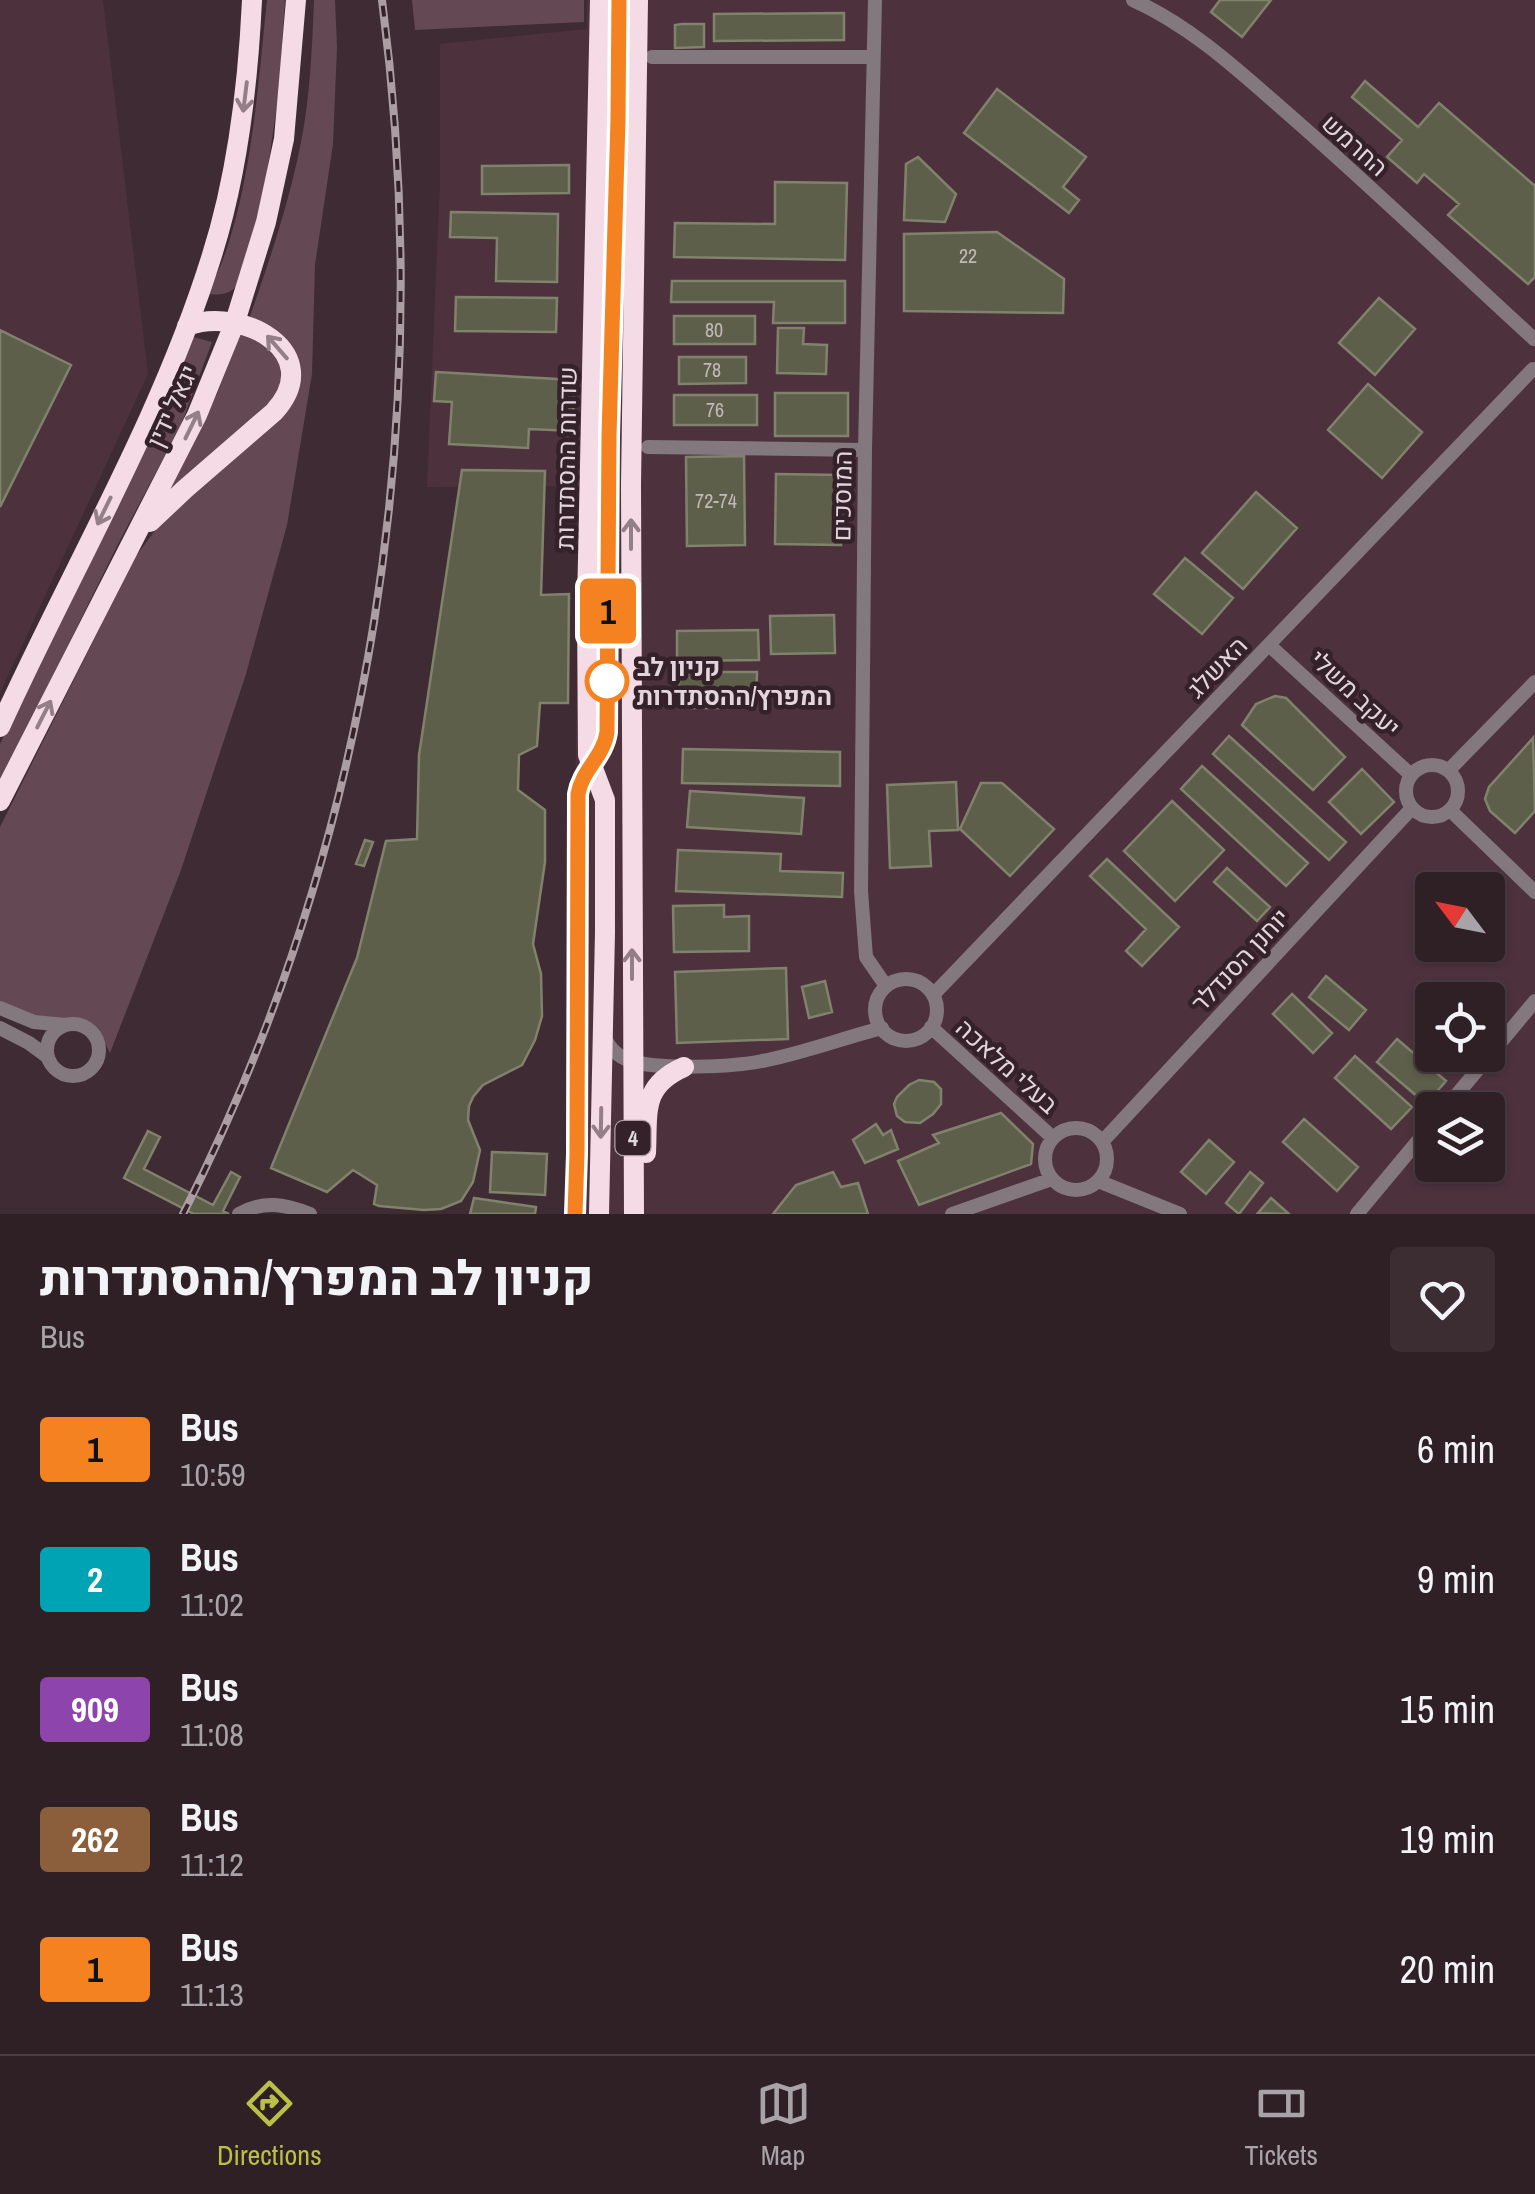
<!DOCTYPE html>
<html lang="en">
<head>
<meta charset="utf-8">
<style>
  :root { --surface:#2f2026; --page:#3b2d32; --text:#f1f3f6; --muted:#a7a3a7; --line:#4a3e43; --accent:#b9c046 }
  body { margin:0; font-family:"Archivo Narrow",Heebo,sans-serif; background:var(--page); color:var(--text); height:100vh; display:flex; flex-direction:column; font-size:38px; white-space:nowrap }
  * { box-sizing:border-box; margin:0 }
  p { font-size:32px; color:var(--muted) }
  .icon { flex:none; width:55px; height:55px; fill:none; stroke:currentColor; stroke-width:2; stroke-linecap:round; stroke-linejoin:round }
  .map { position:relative; height:1214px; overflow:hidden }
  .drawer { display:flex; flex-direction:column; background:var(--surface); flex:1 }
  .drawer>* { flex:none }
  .badge { padding:0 20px; border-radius:8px; font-size:35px; line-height:65px }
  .needle { width:65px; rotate:302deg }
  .controls { position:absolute; left:1415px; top:872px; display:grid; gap:20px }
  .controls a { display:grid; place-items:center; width:90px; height:90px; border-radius:10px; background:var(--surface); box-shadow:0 2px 8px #0004,0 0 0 2px var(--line); font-size:50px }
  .map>.badge { position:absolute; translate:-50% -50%; box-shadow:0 0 0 5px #fff }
  .round { display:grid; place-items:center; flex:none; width:105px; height:105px; border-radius:10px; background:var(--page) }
  .summary { display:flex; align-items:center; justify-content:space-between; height:170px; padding:0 40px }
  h1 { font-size:48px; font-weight:800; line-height:75px }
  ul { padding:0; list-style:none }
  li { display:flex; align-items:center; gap:30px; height:130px; padding:0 40px }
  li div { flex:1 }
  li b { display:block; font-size:38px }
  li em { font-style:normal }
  li .badge { min-width:110px; font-weight:700; text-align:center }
  .dock { display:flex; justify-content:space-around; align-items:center; height:140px; border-top:2px solid var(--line); background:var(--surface); font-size:28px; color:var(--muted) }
  .dock a { display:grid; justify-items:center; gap:5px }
  .dock .active { color:var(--accent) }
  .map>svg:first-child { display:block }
  .built { fill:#4d323e; fill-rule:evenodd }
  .green { fill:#644854 }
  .building { fill:#5d5f4a; stroke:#80826c; stroke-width:2.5 }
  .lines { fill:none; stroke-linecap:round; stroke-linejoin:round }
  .minor { stroke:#83787d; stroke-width:14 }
  .highway { stroke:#f5dbe5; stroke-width:20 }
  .rail-casing { stroke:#ac9da3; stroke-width:8 }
  .rail { stroke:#342129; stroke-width:4; stroke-dasharray:11; stroke-linecap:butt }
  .oneway { stroke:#947e87 }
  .line-casing { stroke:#fff; stroke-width:22 }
  .line { stroke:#f58220; stroke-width:15 }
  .stop-dot { fill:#fff; stroke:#f58220; stroke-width:5 }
  .labels { text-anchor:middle; stroke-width:9; stroke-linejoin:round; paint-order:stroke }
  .number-label { font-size:20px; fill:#c2b8b7 }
  .shield { fill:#342129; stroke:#aea0a6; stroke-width:2.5 }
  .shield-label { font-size:22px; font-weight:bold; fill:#e3d6db }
  .street-label { font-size:25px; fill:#e3d6db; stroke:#342129 }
  .stop-label { font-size:25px; font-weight:bold; fill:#e3d6db; stroke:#342129; text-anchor:start }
</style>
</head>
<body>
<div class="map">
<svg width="1535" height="1214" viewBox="0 0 1535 1214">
  <rect width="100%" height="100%" fill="#3f2b33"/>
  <path class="built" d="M0,0H103L148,374L0,693Z
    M587,0H1535V1214H567L581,486L427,487L440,183V44L587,29ZM1432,890H1488V945H1432ZM1432,1000H1488V1055H1432ZM1432,1110H1488V1165H1432Z"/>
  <path class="green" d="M267,0H285L279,92L264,193L238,284C230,295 221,295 208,294C214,280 221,266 226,251C253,171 258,83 267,0Z
    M314,0H335L337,47L333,144L315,265L312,374L287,525L246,674L181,870L110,1053L100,1033L86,1021L77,1019L46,1020L0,1003V827L136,556L163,520L297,386L249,319C269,262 288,206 300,147C310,99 312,49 314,0Z
    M412,0H584V22L415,30Z
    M241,333L255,337L282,363V394L167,492L217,394Z
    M193,337L212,342L181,425L117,546L0,783V744Z"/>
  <path class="building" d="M1220,0H1271L1242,37L1211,12Z
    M844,13V40L714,41V14Z
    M682,24H704V47L675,48V25Z
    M1365,81L1418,127L1439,103L1535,186V277L1528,284L1448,215L1459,204L1424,174L1417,183L1387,157L1402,140L1352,97Z
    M997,89L1086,157L1063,187L1079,200L1069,213L964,133Z
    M918,157L956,194L945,222L904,220L906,164Z
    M569,165V193L482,194V166Z
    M775,182L847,183L845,260L674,257L675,223L775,224Z
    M451,212L558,214L557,282L496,281L497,238L450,237Z
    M997,232L1064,279L1063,313L904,311V234Z
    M672,281H845V323H773L774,302H671Z
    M456,297L557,298L556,332L455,331Z
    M1379,298L1415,329L1375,375L1339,343Z
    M674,316H755V344H674Z
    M778,328H804L803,344L827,345L826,374L777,373Z
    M0,330L71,365L0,507Z
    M679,357H746V383L679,384Z
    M436,372L575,380L572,431L529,429L528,448L449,444L452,402L434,401Z
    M1368,384L1422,432L1382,478L1328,430Z
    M775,393H848V436H775Z
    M674,395H757V425H674Z
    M744,456L745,545L687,546L686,457Z
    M462,470L545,471L541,595L569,594L568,703H540L537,746L519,755L518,790L545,810V862L533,944L541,974L542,1016L535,1040L522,1065L483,1085L473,1097L469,1106L468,1120L480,1150L473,1182L461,1201L441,1209L424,1210L379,1206L374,1204L377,1185L353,1170L327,1192L271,1168L357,958L386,841L417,839L419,755Z
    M776,474L842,475L841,545L775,544Z
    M1256,492L1297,528L1243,589L1202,553Z
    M1185,558L1233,598L1202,634L1154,594Z
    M834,615L835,653L771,654L770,616Z
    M758,630L759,660L677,661V631Z
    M679,672H757L756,708H679Z
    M1275,696L1286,698L1345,757L1313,790L1242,725L1256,704Z
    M1229,736L1346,842L1329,860L1213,754Z
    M1533,738L1535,811L1515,833L1490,811L1485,799L1489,787Z
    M683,749L840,752V786L682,783Z
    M1202,766L1308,863L1286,886L1181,789Z
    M1362,769L1394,802L1361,834L1329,802Z
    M956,782L958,830L929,831L931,866L890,868L887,785Z
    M981,783H1002L1054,829L1010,876L960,829Z
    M690,791L804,798L801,834L687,827Z
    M1172,801L1224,850L1175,901L1124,851Z
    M365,840L373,842L364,866L356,864Z
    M678,850L781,854L780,871L843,873L842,897L676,891Z
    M1107,859L1179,927L1142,966L1126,951L1146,929L1090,876Z
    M1227,868L1270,907L1257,921L1214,882Z
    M724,905V917L749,916V951L674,952L673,906Z
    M786,968L788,1039L677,1043L675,972Z
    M1326,976L1366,1010L1349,1030L1309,997Z
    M825,981L832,1012L809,1018L802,987Z
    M1292,994L1332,1033L1313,1053L1273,1014Z
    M1397,1039L1446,1081L1426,1104L1377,1062Z
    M1355,1056L1412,1107L1391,1129L1335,1078Z
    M919,1080L934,1082L941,1089V1104L933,1114L920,1123L905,1122L897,1116L894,1104L897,1097L909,1085Z
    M1001,1113L1033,1144L1031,1164L919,1205L898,1161L939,1143L933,1135Z
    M1304,1119L1358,1167L1337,1191L1283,1142Z
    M876,1124L883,1135L891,1130L898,1149L865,1163L853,1140Z
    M148,1131L160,1137L144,1169L213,1205L231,1172L240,1177L223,1211L229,1214H194L124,1178Z
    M1209,1140L1234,1162L1206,1194L1181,1172Z
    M492,1152L547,1154L545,1195L490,1192Z
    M833,1172L841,1187L858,1183L868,1214H773L796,1185Z
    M1250,1172L1263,1183L1239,1214L1226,1203Z
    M474,1198L536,1207L535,1214H470Z
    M1271,1198L1289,1214L1258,1213Z"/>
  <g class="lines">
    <path class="minor" d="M875,0L865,450L861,891L866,957L886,986
      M1133,0C1191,26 1239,71 1286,112C1371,186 1452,264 1534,339
      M652,57H872
      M648,447L865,450
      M1269,645L1411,775
      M1406 791a26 26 0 1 1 52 0a26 26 0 1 1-52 0Z
      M1449,770L1535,682
      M1450,810L1535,892
      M875 1010a31 31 0 1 1 62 0a31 31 0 1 1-62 0Z
      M933,995L1533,369
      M0,1008L34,1022L66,1025
      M47 1050a26 26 0 1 1 52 0a26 26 0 1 1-52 0Z
      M931,1027L1053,1138
      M0,1028L29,1043L48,1057
      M604,1036C609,1048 618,1057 631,1061C659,1070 733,1067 762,1061C801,1054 843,1038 882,1028
      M1444,1110L1535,1001
      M1045 1159a31 31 0 1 1 62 0a31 31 0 1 1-62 0Z
      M1102,1142L1412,808
      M1098,1181L1180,1214
      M239,1214C263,1200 285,1204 310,1214
      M952,1214L1052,1179
      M1357,1214L1432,1124"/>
    <path class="highway" d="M150,522L185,489L274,412C328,353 242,305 187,326
      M0,727C71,570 161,420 212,255C238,173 248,86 252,0
      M0,801L197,415L235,322L266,222L284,139L296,0
      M646,1153C648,1112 641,1086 684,1067
      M599,1214L605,932V800L588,755L587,605L600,0
      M634,1214L631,485L638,0"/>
    <defs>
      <path id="rail" d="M183,1214C373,840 436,414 382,0"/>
    </defs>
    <use href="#rail" class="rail-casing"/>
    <use href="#rail" class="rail"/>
  </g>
  <defs><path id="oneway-shaft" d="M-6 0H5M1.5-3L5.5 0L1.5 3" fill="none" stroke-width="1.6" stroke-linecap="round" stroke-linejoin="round" transform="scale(2.5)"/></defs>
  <g class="oneway">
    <use href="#oneway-shaft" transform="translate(245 97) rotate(97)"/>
    <use href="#oneway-shaft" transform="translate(277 347) rotate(-131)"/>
    <use href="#oneway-shaft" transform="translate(192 425) rotate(-64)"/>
    <use href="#oneway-shaft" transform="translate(104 511) rotate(116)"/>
    <use href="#oneway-shaft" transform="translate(631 534) rotate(-90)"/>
    <use href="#oneway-shaft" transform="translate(44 714) rotate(-63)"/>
    <use href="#oneway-shaft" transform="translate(632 964) rotate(-90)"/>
    <use href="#oneway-shaft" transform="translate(601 1123) rotate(91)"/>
  </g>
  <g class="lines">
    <defs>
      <path id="line" d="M575,1214L577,1154L578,794C582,770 604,756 607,732L609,436L618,119L619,0"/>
    </defs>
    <use href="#line" class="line-casing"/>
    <use href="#line" class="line"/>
  </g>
  <circle class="stop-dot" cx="607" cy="681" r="20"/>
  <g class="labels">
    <g class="number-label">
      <text x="968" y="263">22</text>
      <text x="714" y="337">80</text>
      <text x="712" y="377">78</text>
      <text x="715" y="417">76</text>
      <text x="716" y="508">72-74</text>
    </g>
    <rect class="shield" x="615.5" y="1121" width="35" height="34" rx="8"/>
    <g class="shield-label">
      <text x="633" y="1146">4</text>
    </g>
    <g class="street-label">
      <text transform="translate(1355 145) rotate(42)" y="9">החרמש</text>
      <text transform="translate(172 406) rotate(-65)" y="9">יגאל ידין</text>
      <text transform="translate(566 458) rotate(-89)" y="9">שדרות ההסתדרות</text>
      <text transform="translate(842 496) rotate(-89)" y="9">המוסכים</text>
      <text transform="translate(1217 667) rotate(-46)" y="9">האשלג</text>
      <text transform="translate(1355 693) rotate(43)" y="9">יעקב משלי</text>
      <text transform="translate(1240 960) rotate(-47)" y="9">יוחנן הסנדלר</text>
      <text transform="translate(1007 1066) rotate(42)" y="9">בעלי מלאכה</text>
    </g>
    <g class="stop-label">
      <text x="637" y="676">קניון לב<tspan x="637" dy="29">המפרץ/ההסתדרות</tspan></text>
    </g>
  </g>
</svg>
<div class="controls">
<a><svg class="needle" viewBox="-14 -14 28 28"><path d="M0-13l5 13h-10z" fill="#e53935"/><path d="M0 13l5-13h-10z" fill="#a7a3a7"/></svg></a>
<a><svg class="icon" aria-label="locate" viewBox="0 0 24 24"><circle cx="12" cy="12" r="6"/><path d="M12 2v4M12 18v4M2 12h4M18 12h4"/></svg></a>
<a><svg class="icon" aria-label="layers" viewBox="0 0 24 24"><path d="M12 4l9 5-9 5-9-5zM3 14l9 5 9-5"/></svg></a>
</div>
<b class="badge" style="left:608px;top:611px;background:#f58220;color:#111">1</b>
</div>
<section class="drawer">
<div class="summary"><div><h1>קניון לב המפרץ/ההסתדרות</h1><p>Bus</p></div><a class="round"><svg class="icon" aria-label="heart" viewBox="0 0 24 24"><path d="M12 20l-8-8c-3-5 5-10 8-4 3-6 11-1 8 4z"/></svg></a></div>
<ul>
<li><span class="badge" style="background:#f58220;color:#111">1</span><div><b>Bus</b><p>10:59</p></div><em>6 min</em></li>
<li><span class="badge" style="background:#00a3b4;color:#fff">2</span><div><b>Bus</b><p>11:02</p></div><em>9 min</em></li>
<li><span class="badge" style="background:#8e44ad;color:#fff">909</span><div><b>Bus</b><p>11:08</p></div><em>15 min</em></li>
<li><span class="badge" style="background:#8b5e3c;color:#fff">262</span><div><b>Bus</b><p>11:12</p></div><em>19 min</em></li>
<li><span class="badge" style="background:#f58220;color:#111">1</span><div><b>Bus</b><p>11:13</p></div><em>20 min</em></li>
</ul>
</section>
<nav class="dock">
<a class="active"><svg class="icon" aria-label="directions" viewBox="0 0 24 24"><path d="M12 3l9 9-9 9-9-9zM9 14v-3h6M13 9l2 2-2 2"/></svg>Directions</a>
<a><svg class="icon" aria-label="map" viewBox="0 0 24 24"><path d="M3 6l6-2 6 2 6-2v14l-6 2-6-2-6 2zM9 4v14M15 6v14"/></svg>Map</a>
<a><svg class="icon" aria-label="tickets" viewBox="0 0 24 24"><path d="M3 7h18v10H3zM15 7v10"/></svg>Tickets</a>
</nav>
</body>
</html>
